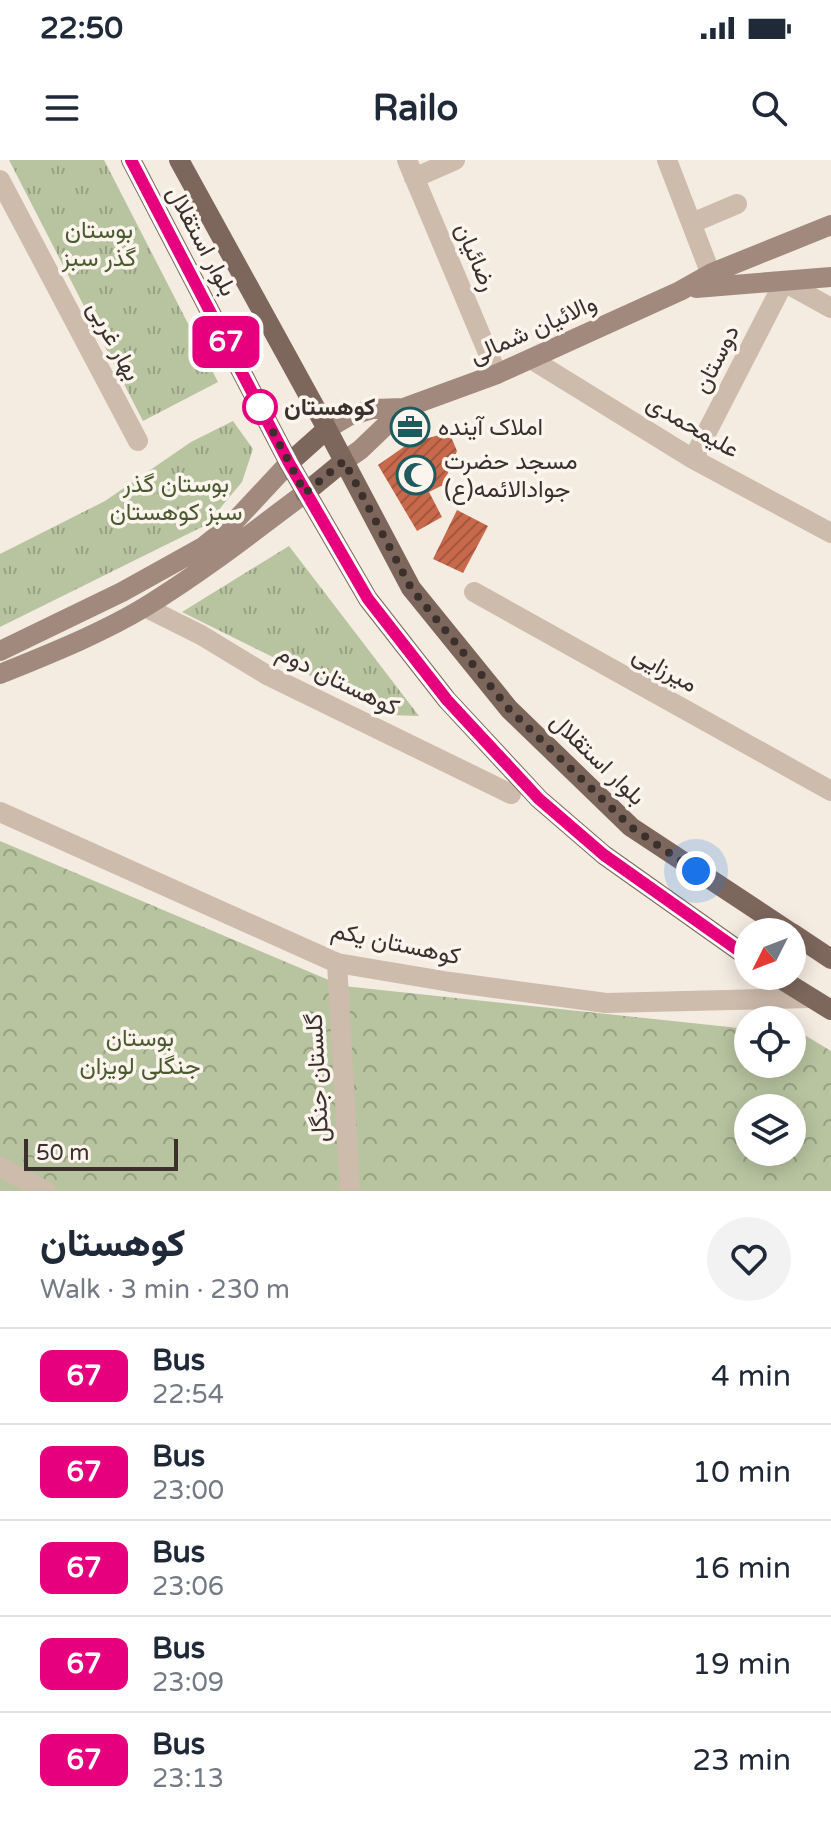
<!DOCTYPE html>
<html lang="en">
<head>
<meta charset="utf-8">
<style>
  :root { --surface:#fff; --page:#f2f2f3; --text:#1f2937; --muted:#747a83; --line:#e0e1e3 }
  body { margin:0; font-family:"Varela Round",Vazirmatn,sans-serif; background:var(--page); color:var(--text); height:100vh; display:flex; flex-direction:column; font-size:30px; white-space:nowrap }
  * { box-sizing:border-box; margin:0 }
  p { font-size:26px; color:var(--muted) }
  .icon { flex:none; width:44px; height:44px; fill:none; stroke:currentColor; stroke-width:2; stroke-linecap:round; stroke-linejoin:round }
  .map { position:relative; height:1031px; overflow:hidden }
  .drawer { display:flex; flex-direction:column; background:var(--surface); flex:1 }
  .drawer>* { flex:none }
  .badge { padding:0 16px; border-radius:12px; font-size:28px; line-height:52px }
  .needle { width:52px; rotate:228deg }
  .tools { position:absolute; left:734px; top:758px; display:grid; gap:16px }
  .tools a { display:grid; place-items:center; width:72px; height:72px; border-radius:50%; background:var(--surface); box-shadow:0 4px 20px #0003; font-size:40px }
  .scale { position:absolute; left:24px; bottom:20px; width:154px; box-sizing:border-box; padding-left:8px; border:4px solid #3b302b; border-top:0; font-size:22px; line-height:28px; white-space:nowrap; color:#3b302b; -webkit-text-stroke:6px #fbf5ee; paint-order:stroke }
  .you { position:absolute; width:40px; height:40px; margin:-20px; border:6px solid #fff; border-radius:50%; background:#1a73e8; box-shadow:0 0 0 12px #1a73e833 }
  .map>.badge { position:absolute; translate:-50% -50%; box-shadow:0 0 0 4px #fff }
  .round { display:grid; place-items:center; flex:none; width:84px; height:84px; border-radius:42px; background:var(--page) }
  .summary { display:flex; align-items:center; justify-content:space-between; height:136px; padding:0 40px }
  h1 { font-size:38px; font-weight:800; line-height:60px }
  ul { padding:0; list-style:none }
  li { display:flex; align-items:center; gap:24px; height:96px; padding:0 40px; border-top:2px solid var(--line) }
  li div { flex:1 }
  li b { display:block; font-size:30px }
  li em { font-style:normal }
  li .badge { min-width:88px; font-weight:700; text-align:center }
  .status { display:flex; justify-content:space-between; align-items:center; height:56px; padding:0 40px; background:var(--surface); direction:ltr }
  .status svg { height:22px; fill:currentColor }
  header { display:flex; justify-content:space-between; align-items:center; height:104px; padding:0 40px; background:var(--surface); font-size:36px; font-weight:800 }
  .map>svg:first-child { display:block }
  .grass { fill:url(#grass-tufts) }
  .forest { fill:url(#forest-crowns); fill-rule:evenodd }
  .building { fill:url(#building-hatch) }
  .lines { fill:none; stroke-linecap:round; stroke-linejoin:round }
  .street { stroke:#cdbbac; stroke-width:20 }
  .secondary { stroke:#a18a7d; stroke-width:20 }
  .primary { stroke:#7d675c; stroke-width:20 }
  .line-casing { stroke:#fff; stroke-width:18 }
  .line { stroke:#e6007e; stroke-width:12 }
  .walk { stroke:#3b302b; stroke-width:8; stroke-dasharray:0 14.4 }
  .stop-dot { fill:#fff; stroke:#e6007e; stroke-width:4 }
  .labels { text-anchor:middle; stroke-width:7; stroke-linejoin:round; paint-order:stroke }
  .park-label { font-size:24px; fill:#4a5a2e; stroke:#fbf5ee }
  .street-label { font-size:24px; fill:#3b302b; stroke:#fbf5ee }
  .stop-label { font-size:24px; font-weight:bold; fill:#3b302b; stroke:#fbf5ee; text-anchor:start }
  .poi-label { font-size:24px; fill:#3b302b; stroke:#fbf5ee; text-anchor:start }
</style>
</head>
<body>
<div class="status"><b>22:50</b><svg viewBox="0 0 49 12"><path d="M0 12V9h3v3zM5 12V6h3v6zM10 12V3h3v9zM15 12V0h3v12zM26 1h20v11H26zM47 4h2v5h-2z"/></svg></div>
<header><svg class="icon" aria-label="menu" viewBox="0 0 24 24"><path d="M4 6h16M4 12h16M4 18h16"/></svg>Railo<svg class="icon" aria-label="search" viewBox="0 0 24 24"><circle cx="10" cy="10" r="6"/><path d="M15 15l6 6"/></svg></header>
<div class="map">
<svg width="831" height="1031" viewBox="0 0 831 1031">
  <defs>
    <pattern id="grass-tufts" width="24" height="20" patternUnits="userSpaceOnUse" patternTransform="scale(2)"><rect width="24" height="20" fill="#b8c4a0"/><path d="M3 7l-1-3M5 7V3M7 7l1-3M15 17l-1-3M17 17v-4M19 17l1-3" fill="none" stroke="#97a083"/></pattern>
    <pattern id="forest-crowns" width="20" height="18" patternUnits="userSpaceOnUse" patternTransform="scale(2)"><rect width="20" height="18" fill="#b8c4a0"/><path d="M2 6a3 3 0 1 1 6 0M12 15a3 3 0 1 1 6 0" fill="none" stroke="#97a083"/></pattern>
    <pattern id="building-hatch" width="6" height="6" patternUnits="userSpaceOnUse" patternTransform="scale(2)"><rect width="6" height="6" fill="#c8694b"/><path d="M-1 1l2-2M0 6l6-6M5 7l2-2" fill="none" stroke="#a4573f"/></pattern>
  </defs>
  <rect width="100%" height="100%" fill="#f4ebe1"/>
  <path class="grass" d="M9,0H104L218,222L143,261Z
    M233,261L253,289L242,322L206,365L0,467V394L105,341L191,282Z
    M289,386L419,556L390,555L182,452Z"/>
  <path class="forest" d="M0,681L343,826L748,869V904H792V873L803,874L831,891V1031H0ZM748,948H792V992H748Z"/>
  <path class="building" d="M449,272L457,291L443,325L429,332L442,357L417,371L378,305L408,284Z
    M457,350L488,366L463,413L433,399Z"/>
  <g class="lines">
    <path class="street" d="M407,0L497,214
      M667,0L715,125
      M414,18L455,0
      M0,20L138,281
      M692,63L737,44
      M531,199L693,299L831,373
      M693,299L784,122L831,148
      M474,432L831,631
      M145,447L201,475L267,515L511,634
      M0,652L337,803L450,822L606,843L810,838
      M337,803L350,1031
      M0,1007L46,1031"/>
    <path class="secondary" d="M696,128L831,117
      M327,269L349,256L373,249L404,248L497,214L680,131L712,113L831,65
      M344,301L360,290L404,248
      M0,491L122,432L203,387L234,362L289,303
      M0,514C49,494 100,474 145,447C201,413 253,372 305,333"/>
    <path class="primary" d="M131,0L289,303L368,439L447,540L539,639L604,695L748,797
      M179,0L327,269L411,428L509,549L631,667L790,772
      M289,303L327,269
      M305,333L344,301
      M792,773L831,799
      M776,816L831,850"/>
  </g>
  <g class="lines">
    <defs>
      <path id="line" d="M131,0L289,303L368,439L447,540L539,639L604,695L748,797"/>
    </defs>
    <use href="#line" class="line-casing"/>
    <use href="#line" class="line"/>
    <path class="walk" d="M260,247L305,333L344,301L411,428L509,549L631,667L696,711"/>
  </g>
  <defs>
    <symbol id="office-ring" viewBox="-11 -11 22 22"><circle r="9.5" fill="#fbf5ee" stroke="#1f5a5e" stroke-width="1.5"/><path d="M-6-3h4V-5.5h4V-3h4V5H-6ZM-1-4.5V-3h2v-1.5ZM-6 0V1H6V0Z" fill="#1f5a5e"/></symbol>
    <symbol id="mosque-ring" viewBox="-11 -11 22 22"><circle r="9.5" fill="#fbf5ee" stroke="#1f5a5e" stroke-width="1.5"/><path d="M3.5-4.9A6 6 0 1 0 3.5 4.9A5 5 0 1 1 3.5-4.9Z" fill="#1f5a5e"/></symbol>
  </defs>
  <g fill-rule="evenodd">
    <use href="#office-ring" x="388" y="245" width="44" height="44"/>
    <use href="#mosque-ring" x="394" y="293" width="44" height="44"/>
  </g>
  <circle class="stop-dot" cx="260" cy="247" r="16"/>
  <g class="labels">
    <g class="park-label">
      <text x="99" y="78">بوستان<tspan x="99" dy="28">گذر سبز</tspan></text>
      <text x="176" y="332">بوستان گذر<tspan x="176" dy="28">سبز کوهستان</tspan></text>
      <text x="140" y="886">بوستان<tspan x="140" dy="28">جنگلی لویزان</tspan></text>
    </g>
    <g class="street-label">
      <text transform="translate(202 81) rotate(62)" y="8">بلوار استقلال</text>
      <text transform="translate(476 97) rotate(67)" y="8">رضائیان</text>
      <text transform="translate(533 169) rotate(-24)" y="8">والائیان شمالی</text>
      <text transform="translate(114 181) rotate(62)" y="8">بهار غربی</text>
      <text transform="translate(716 199) rotate(-63)" y="8">دوستان</text>
      <text transform="translate(693 266) rotate(30)" y="8">علیمحمدی</text>
      <text transform="translate(665 509) rotate(29)" y="8">میرزایی</text>
      <text transform="translate(338 520) rotate(26)" y="8">کوهستان دوم</text>
      <text transform="translate(598 599) rotate(44)" y="8">بلوار استقلال</text>
      <text transform="translate(396 783) rotate(12)" y="8">کوهستان یکم</text>
      <text transform="translate(317 918) rotate(-93)" y="8">گلستان جنگل</text>
    </g>
    <g class="stop-label">
      <text x="284" y="255">کوهستان</text>
    </g>
    <g class="poi-label">
      <text x="438" y="275">املاک آینده</text>
      <text x="444" y="309">مسجد حضرت<tspan x="444" dy="28">جوادالائمه(ع)</tspan></text>
    </g>
  </g>
</svg>
<div class="tools">
<a><svg class="needle" viewBox="-14 -14 28 28"><path d="M0-13l5 13h-10z" fill="#e53935"/><path d="M0 13l5-13h-10z" fill="#747a83"/></svg></a>
<a><svg class="icon" aria-label="locate" viewBox="0 0 24 24"><circle cx="12" cy="12" r="6"/><path d="M12 2v4M12 18v4M2 12h4M18 12h4"/></svg></a>
<a><svg class="icon" aria-label="layers" viewBox="0 0 24 24"><path d="M12 4l9 5-9 5-9-5zM3 14l9 5 9-5"/></svg></a>
</div>
<div class="scale">50 m</div>
<div class="you" style="left:696px;top:711px"></div>
<b class="badge" style="left:226px;top:182px;background:#e6007e;color:#fff">67</b>
</div>
<section class="drawer">
<div class="summary"><div><h1>کوهستان</h1><p>Walk · 3 min · 230 m</p></div><a class="round"><svg class="icon" aria-label="heart" viewBox="0 0 24 24"><path d="M12 20l-8-8c-3-5 5-10 8-4 3-6 11-1 8 4z"/></svg></a></div>
<ul>
<li><span class="badge" style="background:#e6007e;color:#fff">67</span><div><b>Bus</b><p>22:54</p></div><em>4 min</em></li>
<li><span class="badge" style="background:#e6007e;color:#fff">67</span><div><b>Bus</b><p>23:00</p></div><em>10 min</em></li>
<li><span class="badge" style="background:#e6007e;color:#fff">67</span><div><b>Bus</b><p>23:06</p></div><em>16 min</em></li>
<li><span class="badge" style="background:#e6007e;color:#fff">67</span><div><b>Bus</b><p>23:09</p></div><em>19 min</em></li>
<li><span class="badge" style="background:#e6007e;color:#fff">67</span><div><b>Bus</b><p>23:13</p></div><em>23 min</em></li>
</ul>
</section>
</body>
</html>
